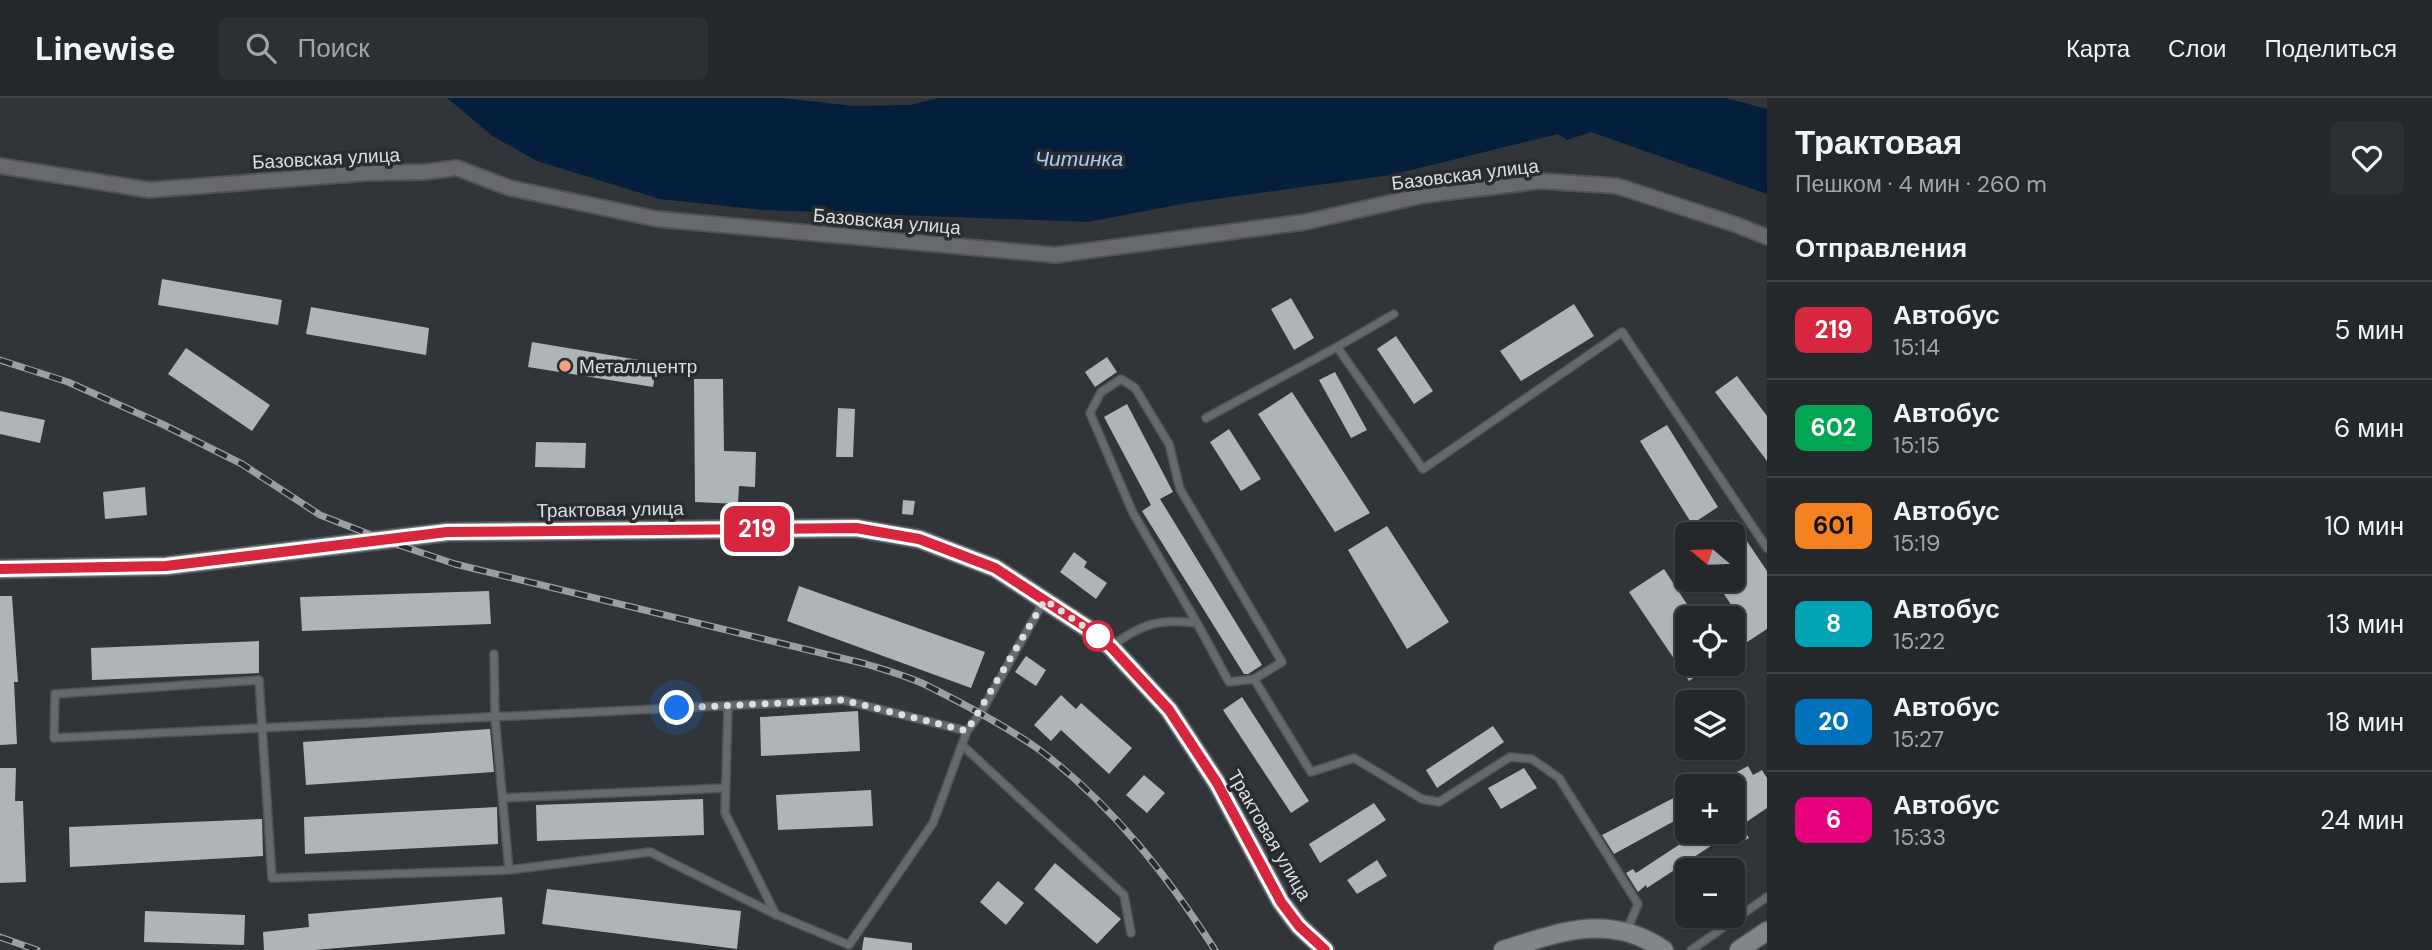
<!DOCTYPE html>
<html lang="ru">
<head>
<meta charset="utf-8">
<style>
  :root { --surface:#25282b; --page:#2d3033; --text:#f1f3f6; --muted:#a3a6a9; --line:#424447 }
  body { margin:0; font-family:"DM Sans",sans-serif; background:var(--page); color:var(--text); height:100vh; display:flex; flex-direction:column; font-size:26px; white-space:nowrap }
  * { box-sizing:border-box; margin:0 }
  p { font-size:23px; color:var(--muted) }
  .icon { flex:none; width:38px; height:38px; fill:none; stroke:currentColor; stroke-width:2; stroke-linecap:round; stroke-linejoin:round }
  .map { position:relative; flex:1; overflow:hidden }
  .panel { display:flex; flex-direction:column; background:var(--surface); width:665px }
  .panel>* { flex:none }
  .badge { padding:0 14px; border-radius:10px; font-size:24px; line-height:46px }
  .needle { width:46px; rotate:289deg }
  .controls { position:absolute; left:1675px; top:424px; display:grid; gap:14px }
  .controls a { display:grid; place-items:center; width:70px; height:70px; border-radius:10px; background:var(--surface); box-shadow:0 2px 5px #0004,0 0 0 2px var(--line); font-size:35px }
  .you { position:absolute; width:35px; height:35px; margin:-18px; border:5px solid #fff; border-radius:50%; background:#1a73e8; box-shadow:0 0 0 10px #1a73e833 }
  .map>.badge { position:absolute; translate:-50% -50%; box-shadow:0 0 0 4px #fff }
  h2 { padding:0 28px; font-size:26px; line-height:63px }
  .round { display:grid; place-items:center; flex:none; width:74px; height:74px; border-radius:10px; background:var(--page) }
  .summary { display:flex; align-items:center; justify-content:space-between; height:119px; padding:0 28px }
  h1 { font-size:33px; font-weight:800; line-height:52px }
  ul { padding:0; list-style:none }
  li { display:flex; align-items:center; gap:21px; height:98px; padding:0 28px; border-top:2px solid var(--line) }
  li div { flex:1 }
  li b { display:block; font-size:26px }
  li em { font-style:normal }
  li .badge { min-width:77px; font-weight:700; text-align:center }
  header { display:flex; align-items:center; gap:42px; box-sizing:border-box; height:98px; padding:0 35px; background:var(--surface); border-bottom:2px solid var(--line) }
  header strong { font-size:33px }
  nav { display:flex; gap:38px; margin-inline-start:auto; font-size:24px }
  .search { width:490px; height:63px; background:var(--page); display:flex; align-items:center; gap:18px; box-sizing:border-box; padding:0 24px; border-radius:10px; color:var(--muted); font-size:26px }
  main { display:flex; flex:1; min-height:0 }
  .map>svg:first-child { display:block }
  .water { fill:#041f3d }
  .building { fill:#afb4b9 }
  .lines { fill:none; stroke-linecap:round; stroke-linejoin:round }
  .lane-casing { stroke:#505357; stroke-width:10 }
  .street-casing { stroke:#505357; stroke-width:18 }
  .secondary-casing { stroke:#505357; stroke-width:21 }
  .lane { stroke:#67696b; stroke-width:7 }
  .street { stroke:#67696b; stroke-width:14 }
  .secondary { stroke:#838689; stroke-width:18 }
  .rail-casing { stroke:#9c9fa2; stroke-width:7 }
  .rail { stroke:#282b2f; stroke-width:4.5; stroke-dasharray:13; stroke-linecap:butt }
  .line-casing { stroke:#fff; stroke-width:16 }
  .line { stroke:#d7263d; stroke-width:10 }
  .walk { stroke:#dcdee0; stroke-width:7; stroke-dasharray:0 12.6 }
  .poi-dot { fill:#f2a07f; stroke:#282b2f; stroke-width:2.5 }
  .stop-dot { fill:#fff; stroke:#d7263d; stroke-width:3.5 }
  .labels { text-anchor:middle; stroke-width:7; stroke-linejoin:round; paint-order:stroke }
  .street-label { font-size:19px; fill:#dcdee0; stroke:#282b2f }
  .poi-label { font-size:19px; fill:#dcdee0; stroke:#282b2f; text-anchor:start }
  .water-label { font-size:21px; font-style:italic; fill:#aaccf5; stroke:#282b2f }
</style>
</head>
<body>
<header>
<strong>Linewise</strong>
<div class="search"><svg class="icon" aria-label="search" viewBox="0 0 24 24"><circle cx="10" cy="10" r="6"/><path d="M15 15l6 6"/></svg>Поиск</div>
<nav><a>Карта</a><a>Слои</a><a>Поделиться</a></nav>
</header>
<main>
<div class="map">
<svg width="1767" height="852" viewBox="0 0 1767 852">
  <rect width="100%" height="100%" fill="#313539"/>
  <path class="water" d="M447,0H782L854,8L911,7L938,0H1726L1767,11V96L1591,34L1567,42L1558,36L1391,77L1187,105L1088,124L763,112L660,101L537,63L494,39Z"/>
  <path class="building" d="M162,181L282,202L278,227L158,207Z
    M1291,200L1314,240L1294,252L1271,211Z
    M1574,206L1594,238L1521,283L1500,253Z
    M311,209L429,230L426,257L306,236Z
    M1396,238L1433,293L1414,306L1377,251Z
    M532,244L657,265L653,289L528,269Z
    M186,250L270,307L252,333L168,276Z
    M1107,259L1117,274L1095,289L1085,274Z
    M1335,274L1367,332L1351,340L1319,282Z
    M1737,278L1767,318V363L1715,294Z
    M694,281H723L724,353L756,354L755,389L739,388L738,406L695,404Z
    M1292,294L1370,415L1335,434L1258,316Z
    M1127,306L1173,394L1160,401L1262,567L1248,576H1244L1142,413L1151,407L1104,319Z
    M838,310L855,311L853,359H836Z
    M0,313L45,322L40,345L0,336Z
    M1667,327L1718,409L1692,426L1640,343Z
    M1229,331L1261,381L1241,393L1210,344Z
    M536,344L586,345L585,370L535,369Z
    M145,389L147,417L105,421L103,394Z
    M903,402L915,403L913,417L902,416Z
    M1732,421L1767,473V531L1732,554V516L1736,514L1714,481H1732Z
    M1387,428L1449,524L1407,551L1348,452Z
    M1074,454L1087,464L1084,469L1107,485L1096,501L1060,474Z
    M1664,471L1696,520H1687V565H1716L1689,583L1629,494Z
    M799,488L985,554L971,590L787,523Z
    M489,493L491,526L302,533L300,499Z
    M0,498H12L18,584H14L17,646L0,647Z
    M259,543V575L92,582L91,550Z
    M1026,558L1046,572L1036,588L1015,574Z
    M1061,597L1076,611L1081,605L1132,650L1109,676L1061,632L1051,643L1034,627Z
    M1242,599L1309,703L1291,715L1223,612Z
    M858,613L860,653L761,658L760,619Z
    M1493,628L1504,644L1437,690L1426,672Z
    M490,631L494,674L306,687L303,644Z
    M1748,668L1753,677L1762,672L1767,680V710L1742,727L1749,740L1737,747L1729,736L1647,790L1646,787L1638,794L1626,775L1633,771L1636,775L1700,733H1732V688H1711Z
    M0,670H16L15,703H23L26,784L0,785Z
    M1524,670L1537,690L1501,711L1488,690Z
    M1144,677L1165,695L1147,715L1126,697Z
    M871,692L873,728L778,732L776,697Z
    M1687,693V716L1614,756L1602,737Z
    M703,701L704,737L537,743L536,707Z
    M1374,705L1386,722L1320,765L1309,746Z
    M497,709L498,746L305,756L304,719Z
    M262,721L263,758L70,769L69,729Z
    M1377,762L1387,778L1357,796L1347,782Z
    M1055,765L1121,821L1097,846L1034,791Z
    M998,783L1024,805L1006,827L980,804Z
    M547,791L741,813L737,851L542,826Z
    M502,799L505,836L314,852H264L263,834L309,829L308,816Z
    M145,813L245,817L244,847L144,844Z
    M864,839L912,845V852H862Z"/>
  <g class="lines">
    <defs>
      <path id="lane" d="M1337,249L1394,216
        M1206,320L1337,249L1423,371L1622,234L1767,450
        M1197,525L1133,415L1090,315L1101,294L1121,281L1135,290L1169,346L1180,391L1282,564L1254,581
        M1112,548C1141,526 1160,520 1197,525L1229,584L1254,581L1311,674L1354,660L1422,701L1439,704L1510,659L1532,661L1559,680L1638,806L1627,832
        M494,556L495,619L509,772L272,780L259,582L55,596L54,640L843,602L967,633L980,616L1044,503
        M728,608L725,715L776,817
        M962,647L1124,797L1131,835
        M503,700L725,690
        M509,772L650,754L777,817L849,847L933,725L967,633
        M1691,852L1767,799"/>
      <path id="street" d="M0,68L149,92L367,75L424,74L457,70L510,90L657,121L1055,157L1305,124L1425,97L1541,83L1617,88L1734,126L1767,139"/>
      <path id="secondary" d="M0,471L166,468L448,434L856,430L919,441L995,470L1093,534L1111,549L1169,612L1217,685L1281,804L1299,828L1325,852
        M1503,852C1560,834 1610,814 1664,852
        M1739,852L1767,833"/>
    </defs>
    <use href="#lane" class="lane-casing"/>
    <use href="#street" class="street-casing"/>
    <use href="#secondary" class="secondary-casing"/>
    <use href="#lane" class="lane"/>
    <use href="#street" class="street"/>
    <use href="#secondary" class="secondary"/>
    <defs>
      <path id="rail" d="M0,262L68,284L162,326L242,366L320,417L384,442L455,466L866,566C885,572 907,578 926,587C962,605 1008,629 1041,653C1112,707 1167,777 1215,852
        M0,839L37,852"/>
    </defs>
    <use href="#rail" class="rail-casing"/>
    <use href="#rail" class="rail"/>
  </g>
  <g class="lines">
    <defs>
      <path id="line" d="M0,471L166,468L447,434L856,430L919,441L995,470L1093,534L1111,549L1169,612L1217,685L1281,804L1299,828L1325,852"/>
    </defs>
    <use href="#line" class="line-casing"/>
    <use href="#line" class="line"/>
    <path class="walk" d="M677,610L843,602L967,633L1045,502L1098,538"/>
  </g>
  <circle class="poi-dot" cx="565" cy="268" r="7"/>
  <circle class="stop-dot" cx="1098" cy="538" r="14"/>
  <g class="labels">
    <g class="street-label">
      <text transform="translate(326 60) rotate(-3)" y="7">Базовская улица</text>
      <text transform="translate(1465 76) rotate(-7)" y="7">Базовская улица</text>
      <text transform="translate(887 123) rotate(5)" y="7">Базовская улица</text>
      <text transform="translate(610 411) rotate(-1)" y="7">Трактовая улица</text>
      <text transform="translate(1270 737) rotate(60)" y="7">Трактовая улица</text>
    </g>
    <g class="poi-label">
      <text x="579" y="275">Металлцентр</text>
    </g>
    <g class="water-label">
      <text x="1079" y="68">Читинка</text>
    </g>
  </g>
</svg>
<div class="controls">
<a><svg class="needle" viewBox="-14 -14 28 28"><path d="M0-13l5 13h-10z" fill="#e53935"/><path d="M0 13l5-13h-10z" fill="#a3a6a9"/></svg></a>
<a><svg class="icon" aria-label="locate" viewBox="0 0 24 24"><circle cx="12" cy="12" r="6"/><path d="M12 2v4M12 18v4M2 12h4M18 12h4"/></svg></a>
<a><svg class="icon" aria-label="layers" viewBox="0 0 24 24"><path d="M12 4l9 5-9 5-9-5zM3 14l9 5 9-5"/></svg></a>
<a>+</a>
<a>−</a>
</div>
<div class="you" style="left:677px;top:610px"></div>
<b class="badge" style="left:757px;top:431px;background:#d7263d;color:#fff">219</b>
</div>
<section class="panel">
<div class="summary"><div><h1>Трактовая</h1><p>Пешком · 4 мин · 260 m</p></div><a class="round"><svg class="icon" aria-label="heart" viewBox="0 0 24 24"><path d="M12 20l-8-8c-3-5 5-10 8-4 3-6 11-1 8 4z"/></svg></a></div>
<h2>Отправления</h2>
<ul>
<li><span class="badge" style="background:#d7263d;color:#fff">219</span><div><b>Автобус</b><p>15:14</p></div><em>5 мин</em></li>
<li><span class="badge" style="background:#00a651;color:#fff">602</span><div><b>Автобус</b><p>15:15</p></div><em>6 мин</em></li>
<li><span class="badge" style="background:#f58220;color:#111">601</span><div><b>Автобус</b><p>15:19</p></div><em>10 мин</em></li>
<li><span class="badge" style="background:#00a3b4;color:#fff">8</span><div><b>Автобус</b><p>15:22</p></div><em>13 мин</em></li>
<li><span class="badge" style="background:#0072bc;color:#fff">20</span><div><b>Автобус</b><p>15:27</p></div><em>18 мин</em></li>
<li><span class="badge" style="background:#e6007e;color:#fff">6</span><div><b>Автобус</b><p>15:33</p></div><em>24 мин</em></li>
</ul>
</section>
</main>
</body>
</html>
